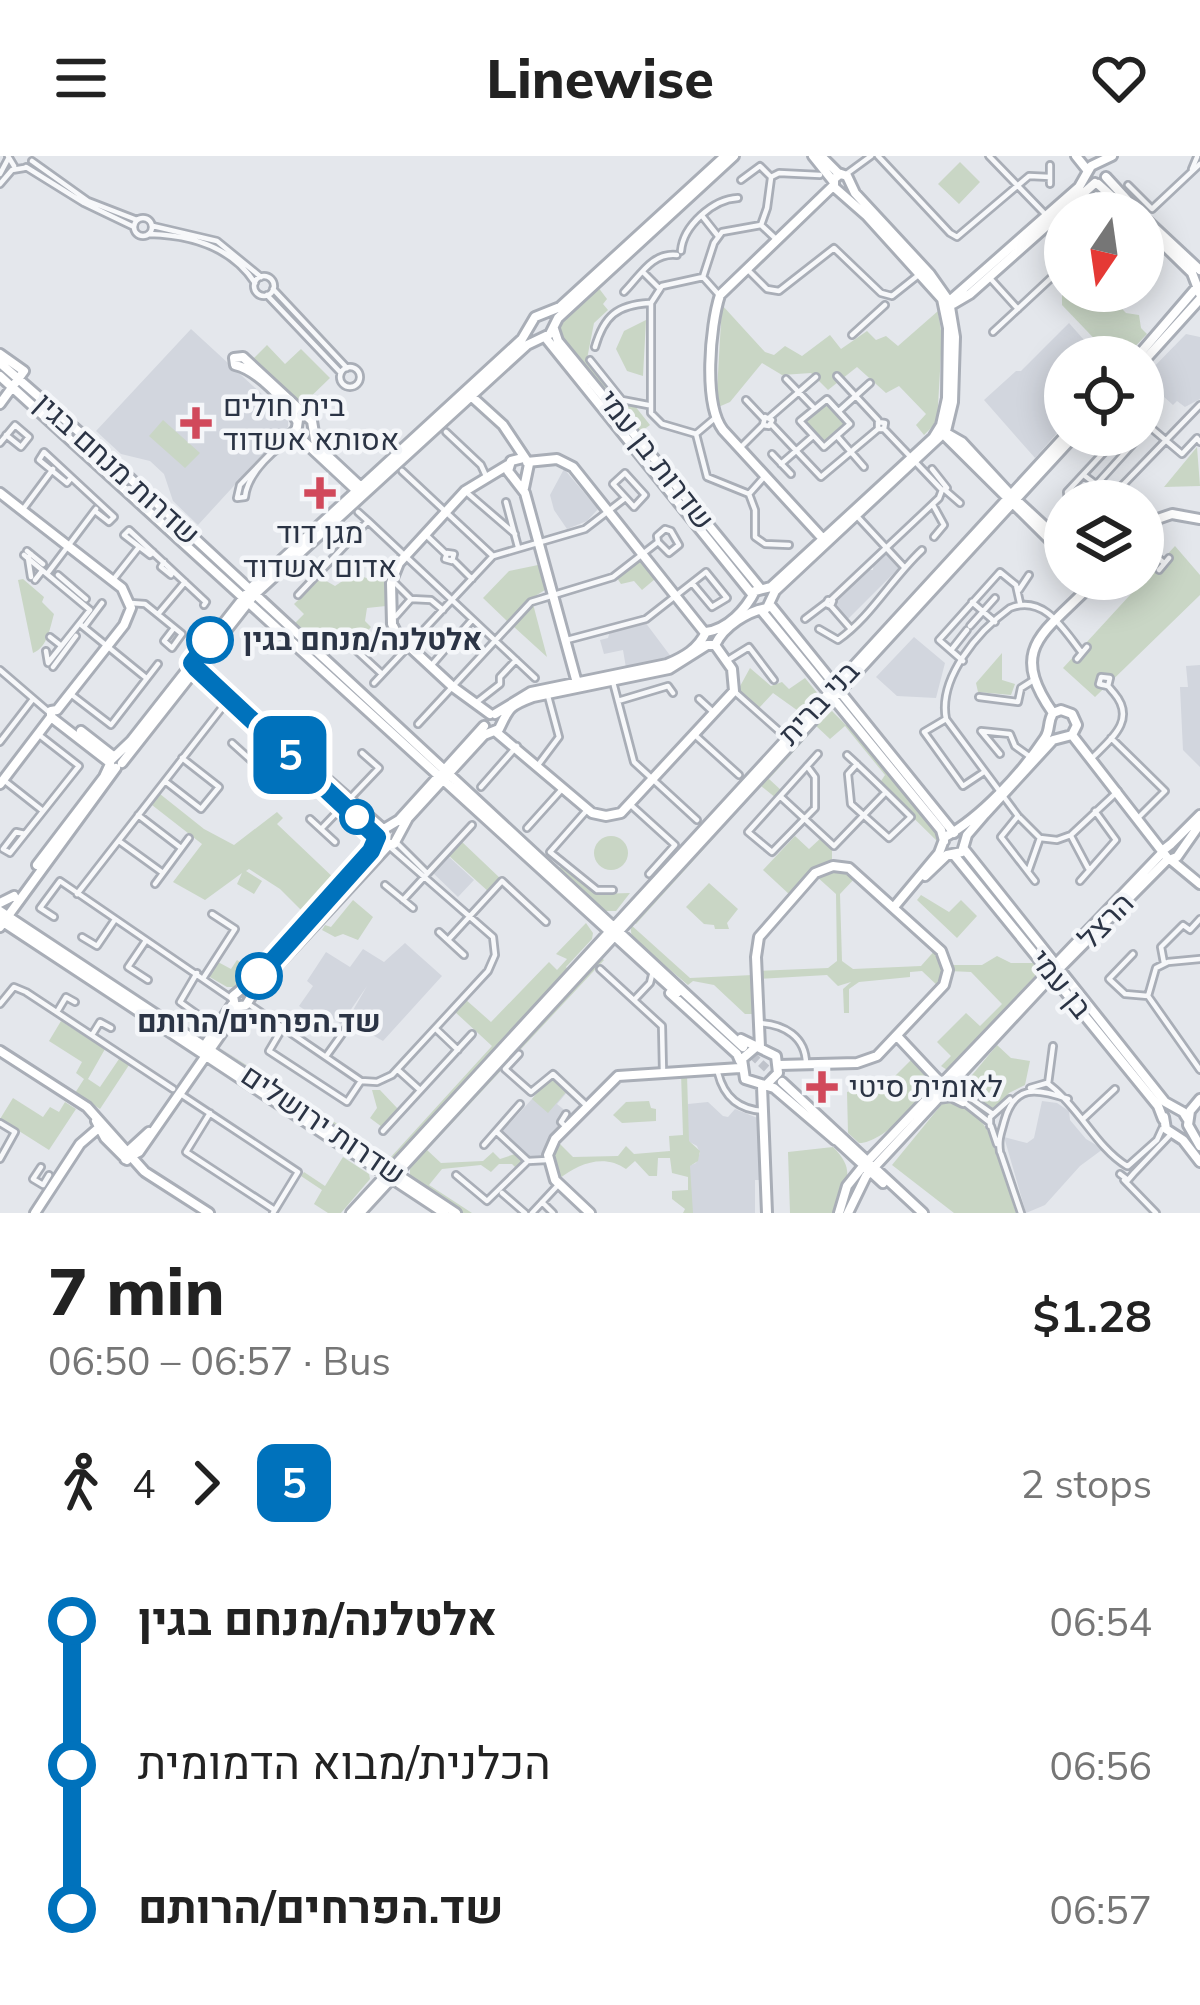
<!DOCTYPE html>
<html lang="en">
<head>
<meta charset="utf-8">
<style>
  :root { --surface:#fff; --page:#f6f6f6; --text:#222; --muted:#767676 }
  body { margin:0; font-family:Mulish,Heebo,sans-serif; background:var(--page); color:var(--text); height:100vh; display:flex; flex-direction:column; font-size:45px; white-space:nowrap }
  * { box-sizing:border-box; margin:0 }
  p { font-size:39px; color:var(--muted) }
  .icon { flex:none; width:66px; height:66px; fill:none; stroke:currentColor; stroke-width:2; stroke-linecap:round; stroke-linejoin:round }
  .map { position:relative; height:1057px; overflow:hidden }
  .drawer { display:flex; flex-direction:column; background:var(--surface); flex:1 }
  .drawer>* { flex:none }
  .badge { padding:0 24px; border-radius:18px; font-size:42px; line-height:78px }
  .needle { width:78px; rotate:193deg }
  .fabs { position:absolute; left:1044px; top:36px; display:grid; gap:24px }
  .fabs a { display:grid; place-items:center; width:120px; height:120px; border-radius:50%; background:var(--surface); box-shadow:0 6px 30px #0003; font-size:60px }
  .map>.badge { position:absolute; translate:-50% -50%; box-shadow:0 0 0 6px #fff }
  .legs { display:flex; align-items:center; gap:18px; height:132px; padding:0 48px; font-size:39px }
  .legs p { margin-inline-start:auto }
  .head { display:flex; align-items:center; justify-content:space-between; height:204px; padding:0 48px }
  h1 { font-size:66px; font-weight:800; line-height:90px }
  ul { padding:0 48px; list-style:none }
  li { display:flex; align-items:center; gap:42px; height:144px; font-size:45px }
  li i { display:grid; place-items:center; width:18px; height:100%; margin:0 15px; background:currentColor }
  li i::after { content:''; width:30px; height:30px; margin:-15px; border:9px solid; border-radius:50%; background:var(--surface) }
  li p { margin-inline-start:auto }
  li:first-child i { background:linear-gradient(#0000 50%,currentColor 0) }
  li:last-child i { background:linear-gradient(currentColor 50%,#0000 0) }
  header { display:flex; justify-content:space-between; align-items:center; height:156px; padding:0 48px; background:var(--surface); font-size:54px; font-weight:800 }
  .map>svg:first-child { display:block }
  .built { fill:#d2d6de }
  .green { fill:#c9d6c5 }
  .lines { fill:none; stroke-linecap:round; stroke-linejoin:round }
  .secondary-tunnel { stroke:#bfc3cb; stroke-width:8; stroke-dasharray:8 4; stroke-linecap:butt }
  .street-casing { stroke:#a9aeb7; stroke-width:10 }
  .secondary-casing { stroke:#a9aeb7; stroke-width:14 }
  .street { stroke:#f7f8fa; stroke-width:4.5 }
  .secondary { stroke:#fff; stroke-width:8 }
  .line-1-casing { stroke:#fff; stroke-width:27 }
  .line-1 { stroke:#0072bc; stroke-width:18 }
  .poi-dot { fill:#d1495b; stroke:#f4f6f9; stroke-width:4.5 }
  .stop-1-dot { fill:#fff; stroke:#0072bc; stroke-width:6 }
  .labels { text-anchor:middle; stroke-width:9; stroke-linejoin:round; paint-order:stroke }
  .poi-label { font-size:30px; fill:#2b3445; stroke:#f4f6f9; text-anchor:start }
  .street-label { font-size:30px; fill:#2b3445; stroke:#f4f6f9 }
  .stop-label { font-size:30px; font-weight:bold; fill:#2b3445; stroke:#f4f6f9; text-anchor:start }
</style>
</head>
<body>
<header><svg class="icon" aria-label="menu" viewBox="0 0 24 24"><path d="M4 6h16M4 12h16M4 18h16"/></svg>Linewise<svg class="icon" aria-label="heart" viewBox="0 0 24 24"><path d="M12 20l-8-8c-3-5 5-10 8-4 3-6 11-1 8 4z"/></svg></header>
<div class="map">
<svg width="1200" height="1057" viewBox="0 0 1200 1057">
  <rect width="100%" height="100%" fill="#e4e7ec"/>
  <path class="built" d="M1069,167L1099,201H1065V268L1035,302L984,244L1016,215H1021Z
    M191,173L288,262V271L198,369L173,345L164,318L150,305L121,298L96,275Z
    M1186,178L1200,181V243L1185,251L1177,245L1173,249L1143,222Z
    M564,313L598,353L587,365L567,373L554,354L550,339Z
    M884,397L899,412L847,464L835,453L838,439L865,414H873L874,405Z
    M645,466L672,502L626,512L623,494L604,498L600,484L608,482L610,475Z
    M914,481L945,507L936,542L897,540L876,521Z
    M1200,509V611L1183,594L1180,531H1188L1186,510Z
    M448,700L474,724L458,741L432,716Z
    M405,787L442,820L383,885L355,869L359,861L352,856L367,830L341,868L325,857L319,864L299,850L313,830L307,825L326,796L350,811L363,793L384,806Z
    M553,920L568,935L557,948L573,961L545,1003H529L500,978Z
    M1042,945L1057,947L1069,955L1070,964L1086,983L1103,993L1080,1010L1045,1049L1026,1057L1004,981L1027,987L1034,982Z
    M708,946L723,960L728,961L735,953L760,963L764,1024H755V1057H691L689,1010L696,1007L700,997L697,990L688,985V948Z"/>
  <path class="green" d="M960,6L980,26L959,48L938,28Z
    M598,131L607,143L603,148L608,154L594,167L587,203L617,244L635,250L650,269L639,277L561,185L558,165Z
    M1062,135H1105L1126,157L1139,159L1141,172L1147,178L1127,199L1107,196L1062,149Z
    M722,149L765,196L774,199L785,190L802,200L830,179L841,193L867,175L876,184L886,180L898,190L938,155L942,181L937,266L924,279L916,269L926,258L899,230L886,237L857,211L828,234L811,217L782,219L762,207L730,246L716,252Z
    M646,164L643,220L627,215L616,193L624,175Z
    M267,189L285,208L301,193L330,222L301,250L252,204Z
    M827,245L847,268L824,288L804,266Z
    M163,264L200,297L185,312L149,280Z
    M1197,291L1200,330L1164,331Z
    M1175,390L1200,419V439L1095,541L1063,512Z
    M640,405L655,423L642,434L634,425L621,428L617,422Z
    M538,409L545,434L527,445L507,465L483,442L509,415Z
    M353,418L370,423L384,420L386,450L367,452L365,465L371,471L355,489L344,493L338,479L328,476L323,479L318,492L294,468L304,458L294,448L321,422L335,430Z
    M23,423L44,441L42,446L54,458C50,471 48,491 33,497L18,424Z
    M533,448L547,501L513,470Z
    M1002,497V524L1015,528L1011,539L978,536L976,527Z
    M750,512L771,530L782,526L789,533L805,522L819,539L801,557L773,537L759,552L738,534Z
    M832,555L846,569L850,567L936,675L940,688L879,628L885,619L845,570L830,583L814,568Z
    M811,568L815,572L769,623L782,635L776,642L761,630L636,768L633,766L637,756Z
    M160,638L204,673L234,689L277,656L283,662L277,668L337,725L307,760L280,733L249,713L246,715L262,725L254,738L237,728L242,717L205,744L173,726L202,688L152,649Z
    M795,680L809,693L822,681L832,691V705L809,716L790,739L763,714Z
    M594 697a17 17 0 1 1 34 0a17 17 0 1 1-34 0Z
    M460,684L502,724L490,737L447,698Z
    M953,701L1040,809V815L947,914L941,910L951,900L937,886L966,857L980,870L1002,848L971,816L949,815V809H982L997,800L1011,807H1033L950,703Z
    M565,708L596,738L630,737L616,755H603L559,712Z
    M845,712L856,721L840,738L842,805L853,813L921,810L937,792L946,811L940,832L922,815L910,816V821L859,826L849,833V857H844L843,833L851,826L838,830L827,819L759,823V815L828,812L837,805L836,738L816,720L820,715Z
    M709,727L738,753L727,767L729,773H715L714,769L704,768L686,751Z
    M921,739L949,756L961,744L977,760L957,782L917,744Z
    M353,744L373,761L358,784L343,778L335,781L322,774L325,769L331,771Z
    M586,767L593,777L592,783L566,811L569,815L392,1005L384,1004L220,892L390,1002L492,890L454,855L465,843L491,866L549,806L557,814L567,803L556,798Z
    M630,768L690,822L753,819L755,858H745L714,829L693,825L688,829L632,782Z
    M600,801L604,804L427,994L441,1007L483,1005L493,996L500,1003L518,997L526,1005L518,1014L512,1008H499L491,1016L481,1009L442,1013L429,1029L472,1057H463L410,1021V1009L424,992Z
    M237,804L243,808L246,804L260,812L243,831H227L208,820L218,806L231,813Z
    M61,865L105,893L88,923L100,931L119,903L129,909L100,953L75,937L84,923L76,917L82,906L49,885Z
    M997,889L1011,902L1030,905L1025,929L1009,937L994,954H988L963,930Z
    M914,901L931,922C928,943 881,988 859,987L848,977L847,936L892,923Z
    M681,917L687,918L689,985L700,995L698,1005L690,1010L693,1057H683L685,1053L672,1043V1035L688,1034V1021L672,1017L670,1002H658L657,1020H649L635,1005L626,1013C604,997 577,1008 559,1023C548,1010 551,999 557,985L573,1001L618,1000L626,990L634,998L670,995L669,980L683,979Z
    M550,922L566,936L548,957L532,943Z
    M372,934H380L398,953L382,971L370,962L377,952Z
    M13,942L43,961L50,951L59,956L65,946L76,953L49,994L0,963Z
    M946,943C995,952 1003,1017 1016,1057H954L892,1009Z
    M649,945L651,952L656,953V965L622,967L613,959L626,946Z
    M833,991C859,1017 843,1026 835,1057H790L788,996Z
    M343,1001L369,1018L370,1023L341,1057H328L314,1048L322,1034L301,1020L304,1016L325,1030Z"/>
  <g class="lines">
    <path class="secondary-tunnel" d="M743,891L776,921"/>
    <defs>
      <path id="street" d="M8,0L14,10
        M878,0L950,77L957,81L1029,20L1050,21
        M989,0L1045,58
        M32,5L88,45L137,64
        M26,11L84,47L134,71
        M1192,13L1197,1
        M0,18L8,3
        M845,19L871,0
        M771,21L779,17L820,19
        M741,24L760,10L771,21
        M0,28L12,14L24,12
        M1050,28V9
        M1128,29L1152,53L1200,8
        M703,61L718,80
        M134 71a9 9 0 1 1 18 0a9 9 0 1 1-18 0Z
        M1049,68L1065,84
        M761,69L767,52L771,22
        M761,69L777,84
        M153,70L217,85L261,121
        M149,78C191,79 231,90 255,127
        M681,95C683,70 713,43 738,42
        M749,115L767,133L779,135L834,92L881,137L892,140L921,117
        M644,117L659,132
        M254 130a10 10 0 1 1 20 0a10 10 0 1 1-20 0Z
        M703,121L719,139
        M989,121L1018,153
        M273,133L347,212
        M624,136C640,120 652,96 677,99
        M267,139L341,217
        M993,176L1065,109
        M852,179L885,149
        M595,191C604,160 617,149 649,147
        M590,204L622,244L648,249
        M340 221a10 10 0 1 1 20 0a10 10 0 1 1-20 0Z
        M837,220L878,264
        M786,223L815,253
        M827,243L850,268L824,291L800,265Z
        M746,244L763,262
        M839,255L870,227
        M765,261L772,264L769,270L763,269Z
        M770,261L816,221
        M1143,265L1182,298L1197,282L1200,286
        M771,268L821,321L878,273
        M294,273L240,329L237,342L245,341C247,318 276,289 298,280
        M446,276L481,309L486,320
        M696,278L715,262
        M837,280L864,311
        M0,287L15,269L29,281L21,291L6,279
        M740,292L763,269
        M772,298L791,318
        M781,308L813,280
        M932,313L947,332L942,334
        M402,315L493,400
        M625,317L645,339L634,351L613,328Z
        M1085,320L1114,342
        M71,322L67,327L39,304L44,296L114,361L109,366L95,355
        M1095,330L1141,279
        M945,334L960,347
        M465,335L515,378
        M749,338L707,321L696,278L662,268L651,257V147L662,130L703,121L714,87L722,76L761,69
        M749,338L755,354V381L765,388L789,389
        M749,338L765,320
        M1068,345L1067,336L1120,279
        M1114,345L1116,336L1200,249
        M506,346L518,391
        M933,349L944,369L934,381
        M24,352L53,313
        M358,356L368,365
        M855,358L904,411
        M425,378L446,398
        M1143,389L1164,407
        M27,395L43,408
        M153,396L150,399L124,379L129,374L206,446L204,449
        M447,397L454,398L452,405L445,403Z
        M24,399L90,454L48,507L46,495
        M164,406L161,411L171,419L173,415
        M455,406L472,423
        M1159,414L1169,402
        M47,418L96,353
        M58,419L86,443
        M31,421L28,402L31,398
        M35,424L42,415
        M113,424L139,391
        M395,427L411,443
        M1019,434L1029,419
        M298,439L368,365L535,522
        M828,444L833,445L831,450L826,448Z
        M831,444L939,342L942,334L884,273L885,267L878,266V273H884
        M972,446L995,466
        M131,447L145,448L182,478L172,492L164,485L174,472
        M831,450L851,473
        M159,457L185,426
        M396,460L411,443L431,444L443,454
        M805,463L826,447
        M80,468L145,521
        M970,470L995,442
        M84,471L102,447
        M819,473L838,484C871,461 891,423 922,394
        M50,481L59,488
        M456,482L472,464
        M450,483H455V489H449Z
        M567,484L646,463L706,416L727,442L712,451L692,427
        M952,493L967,474
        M356,494L382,518
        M1082,497C1064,474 1044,438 1010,452C978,475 938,522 946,563L1018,660L1040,682L1057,684L1071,679L1118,635
        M1077,503L1087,491
        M728,504L749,491L774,524
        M963,505L939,484L1000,416L1016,429L1020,447
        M53,511L76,480
        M430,511L449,489
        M0,514L50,557
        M613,526L634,606L697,664
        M374,527L493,400L585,373L624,343
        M734,535L779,575
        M72,539L111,569L158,508
        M979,541L1018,546L1021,532L1032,525
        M699,543L712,555
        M618,545L668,530L673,537
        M477,546L500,528V521L516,504
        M946,563L924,576L963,630L984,616
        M418,568L531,446L613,421L658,386L657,380L665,373L671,375L679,389L669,397L658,386
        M696,580L739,619
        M1111,582L1165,635L1138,662
        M0,586L33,543
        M232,587L274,625
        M1000,598L981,575L1010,578L1015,590L1029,600
        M847,599C869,619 890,640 911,661L889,682L851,648L848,618L857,608
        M1092,602C1111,583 1137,564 1114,537C1106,528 1111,531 1099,528L1101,521L1110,522L1108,530
        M250,603L271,581
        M538,609L559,581L548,540
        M807,610L815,621V652L772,696L748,676L818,598
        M5,625L43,655
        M165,625L201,653L219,631L182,602
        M481,631L517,590
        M781,641L834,690
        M632,650L675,689L649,718
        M587,654L550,696L597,734H613
        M138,659L181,692
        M1018,660L1001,681L1035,725
        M310,663L335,686
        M527,672L563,632
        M321,673L379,612L362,597
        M1071,680L1088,712
        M119,685L163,717
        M397,687L427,717
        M834,690L884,638
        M10,697L79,610L38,578
        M10,697L3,693L16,676L25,678
        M1028,716L1040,682
        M1080,725L1116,684L1095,655
        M155,728L189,682
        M385,729L413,752
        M77,738L228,544
        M403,744L472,669
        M54,761L40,752L60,725L232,843
        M439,776L464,799
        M82,781L97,790L114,765
        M448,784L502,725L546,766
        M145,786L128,811L148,824
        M1133,798L1109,823L1125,838L1148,840L1200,914
        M1164,807L1161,791L1183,769L1190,774L1200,763
        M600,813L662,870L663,916
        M197,817L180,846L201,861
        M204,821L235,773L212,758
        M1148,840L1156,812L1168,806L1200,803
        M634,844L650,827L652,819
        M247,847L361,925L377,926L392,919L488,815L495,799L493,781L390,691
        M0,848L14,831L26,836L173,933
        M57,856L66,841L75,846
        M759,867C784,868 806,881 806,908
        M282,873L269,895L347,946L361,925
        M436,873L458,894
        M92,879L100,866L111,872
        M519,898L505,913L531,936L553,918L586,949
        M327,899L355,860
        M398,914L420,934
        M718,917C724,941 739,954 764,955
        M950,928L993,958
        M1048,928L1053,890
        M1052,931C1080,953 1097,992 1127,1010
        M1030,932L1047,927L1052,931
        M182,939L298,1016L273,1057
        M965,947L989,966
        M210,957L186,996L273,1053
        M1084,962L1115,933
        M0,967L15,976L0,1003
        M990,970V961L1010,943
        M991,970L997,988
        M566,971L561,966L566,958
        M383,975L472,878
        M497,976L528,1005
        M484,989L520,948
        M1000,996C998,983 1001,978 1004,966C1014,928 1036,932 1068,943
        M1001,998L1021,1057
        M1128,1010L1157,984L1162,973
        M41,1011L33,1023L43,1029L49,1019
        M1134,1017L1171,978
        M1120,1018L1128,1024L1134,1017
        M456,1019L487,1045L528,1005L547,1004
        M1124,1024L1156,1057
        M502,1037L525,1057
        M542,1046L553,1057
        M532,1057L559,1028"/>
      <path id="secondary" d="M813,0L833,25
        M1076,0L1088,15
        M1106,21L1139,57
        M1098,28L1130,57
        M1143,61L1200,114
        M1143,69L1192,117L1200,138
        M946,148L1079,31L1091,10L1112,0
        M953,148L970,138L1095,27
        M554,173L558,185L760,432
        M545,181L752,438
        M0,198L24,215L0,248
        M1137,201L1197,131
        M1143,206L1200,143
        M0,207L93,288L743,891
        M0,220L677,837
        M471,240L503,269L529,308L524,332
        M298,264L296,278L356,334
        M297,265C287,245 257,214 235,209L234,202L243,201L312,265L316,289L362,332
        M941,274L962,286L1011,339L1065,389
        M940,275L1065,399
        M523,302L511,305L508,315L525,337L577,527
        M527,306L557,303L573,311L705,477
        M0,337L122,432L131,452L124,469L57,554L51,555V561L0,628
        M1143,368L1172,358L1200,363
        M825,385L723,274C703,248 710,170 720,139L833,30
        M1087,433L1100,435L1108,423
        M771,450L954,677
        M761,454L941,674L944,685
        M196,508L382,672
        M198,514L376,679
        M1053,557C1009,494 1041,479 1087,433
        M1053,557L1061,554L1072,558L1077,569L1072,579
        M490,558L453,531L398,480L392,468L391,427L399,407L465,335L508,309
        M495,558L531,536L667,508C684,501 698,493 706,476C728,473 746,453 755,435L771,431L933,282L941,269L947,242L948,172L942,143L867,60L834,31V23L840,18
        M51,561L109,606
        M484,570L399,664L379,676L380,688H394L408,662L484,579L499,573C509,552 509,550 533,541L669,513L707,489H715C724,470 748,455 767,452L775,435L946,275L953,246L955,181L949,145L930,118L855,37L847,20L838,17L821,0
        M81,575L113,600
        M496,576L592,657L606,660L621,657L734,535L732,513L715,489
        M1072,579L1162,695
        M109,606L131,585L252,431L522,183L535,161L560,151L725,0
        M122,607L254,439L527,189L550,178L558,162L734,0
        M377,685L260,818L233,840L235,851L246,849L257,831L387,691
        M1171,688L1162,695L1169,704L1177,701L1200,668
        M1171,688L1200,659
        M964,693L1165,946L1183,956L1188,964
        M954,699L1158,950L1163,963
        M1171,704L1200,728
        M37,709L104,621L110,608
        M925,720L947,699L962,696L967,679L985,658L1053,584L1072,579
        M0,747L14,740
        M894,751L939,697L945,681C981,661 1021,618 1045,582C1051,573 1047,567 1053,557
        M0,755L456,1057
        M0,764L444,1057
        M0,771L116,612
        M670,837L737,898L740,905
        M897,880L941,927
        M741,883L776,900L778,917L766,929
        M207,886L232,849
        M756,891L742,903L745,923L774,932L835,984
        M760,891L756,801L759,781L815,717L833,710L849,712L941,795L948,814L944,829L877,900L857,907L779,909
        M0,895L87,951L144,1015
        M782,926L923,1057
        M762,930L767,1057
        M938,942L951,940L963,946
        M1200,943L1190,955L1188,969L1200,990
        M1164,961L1166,973L1183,984L1200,1006
        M96,965L105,982L127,1004
        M832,980L883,1027
        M125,998L149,976
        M125,1003L139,996L239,852
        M145,1016L209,1057
        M35,1057L80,988L102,969
        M351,1057L1066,279
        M360,1057L1075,279
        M590,1057L555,1024L548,999L555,983L618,920L740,912
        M839,1057L847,1030L864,1009L1162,697
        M848,1057L866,1020L1051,821L1167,704"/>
    </defs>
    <use href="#street" class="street-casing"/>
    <use href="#secondary" class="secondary-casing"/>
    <use href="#street" class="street"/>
    <use href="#secondary" class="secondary"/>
  </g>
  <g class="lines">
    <defs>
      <path id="line-1" d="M210,484L192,507L196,512L377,681L371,695L259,820"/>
    </defs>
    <use href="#line-1" class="line-1-casing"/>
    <use href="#line-1" class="line-1"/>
  </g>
  <g class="poi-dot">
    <path d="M190 249h12v12h12v12h-12v12h-12v-12h-12v-12h12z"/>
    <path d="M314 319h12v12h12v12h-12v12h-12v-12h-12v-12h12z"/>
    <path d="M816 913h12v12h12v12h-12v12h-12v-12h-12v-12h12z"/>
  </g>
  <g class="stop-1-dot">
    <circle cx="210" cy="484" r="21"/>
    <circle cx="357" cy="661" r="15"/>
    <circle cx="259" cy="820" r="21"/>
  </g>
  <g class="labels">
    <g class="poi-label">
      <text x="223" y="260">בית חולים<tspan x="223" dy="34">אסותא אשדוד</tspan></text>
      <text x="320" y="387" text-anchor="middle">מגן דוד<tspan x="320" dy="34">אדום אשדוד</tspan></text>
      <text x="849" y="941">לאומית סיטי</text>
    </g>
    <g class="street-label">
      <text transform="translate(656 304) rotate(52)" y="10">שדרות בן עמי</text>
      <text transform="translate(117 313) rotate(42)" y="10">שדרות מנחם בגין</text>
      <text transform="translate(819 547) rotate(-47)" y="10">בני ברית</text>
      <text transform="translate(1106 765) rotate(-46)" y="10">הרצל</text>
      <text transform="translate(1061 828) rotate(51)" y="10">בן עמי</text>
      <text transform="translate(323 969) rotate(34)" y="10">שדרות ירושלים</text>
    </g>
    <g class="stop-label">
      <text x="243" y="494">אלטלנה/מנחם בגין</text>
      <text x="259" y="876" text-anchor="middle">שד.הפרחים/הרותם</text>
    </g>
  </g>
</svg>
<div class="fabs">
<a><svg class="needle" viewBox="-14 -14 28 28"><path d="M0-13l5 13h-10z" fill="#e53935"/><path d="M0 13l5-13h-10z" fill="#767676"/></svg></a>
<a><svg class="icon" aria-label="locate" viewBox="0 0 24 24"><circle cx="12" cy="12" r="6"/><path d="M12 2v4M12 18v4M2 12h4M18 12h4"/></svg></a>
<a><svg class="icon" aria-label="layers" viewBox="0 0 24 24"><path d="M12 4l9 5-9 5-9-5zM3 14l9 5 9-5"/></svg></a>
</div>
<b class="badge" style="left:290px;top:599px;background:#0072bc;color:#fff">5</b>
</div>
<section class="drawer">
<div class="head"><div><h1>7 min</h1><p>06:50 – 06:57 · Bus</p></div><b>$1.28</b></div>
<div class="legs"><svg class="icon" aria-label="walk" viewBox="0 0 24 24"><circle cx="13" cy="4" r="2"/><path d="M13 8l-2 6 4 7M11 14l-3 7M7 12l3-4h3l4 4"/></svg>4<svg class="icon" aria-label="forward" viewBox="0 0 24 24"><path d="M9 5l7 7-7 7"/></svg><b class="badge" style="background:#0072bc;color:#fff">5</b><p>2 stops</p></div>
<ul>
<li><i style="color:#0072bc"></i><b>אלטלנה/מנחם בגין</b><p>06:54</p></li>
<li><i style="color:#0072bc"></i><span>הכלנית/מבוא הדמומית</span><p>06:56</p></li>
<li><i style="color:#0072bc"></i><b>שד.הפרחים/הרותם</b><p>06:57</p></li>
</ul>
</section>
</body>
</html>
